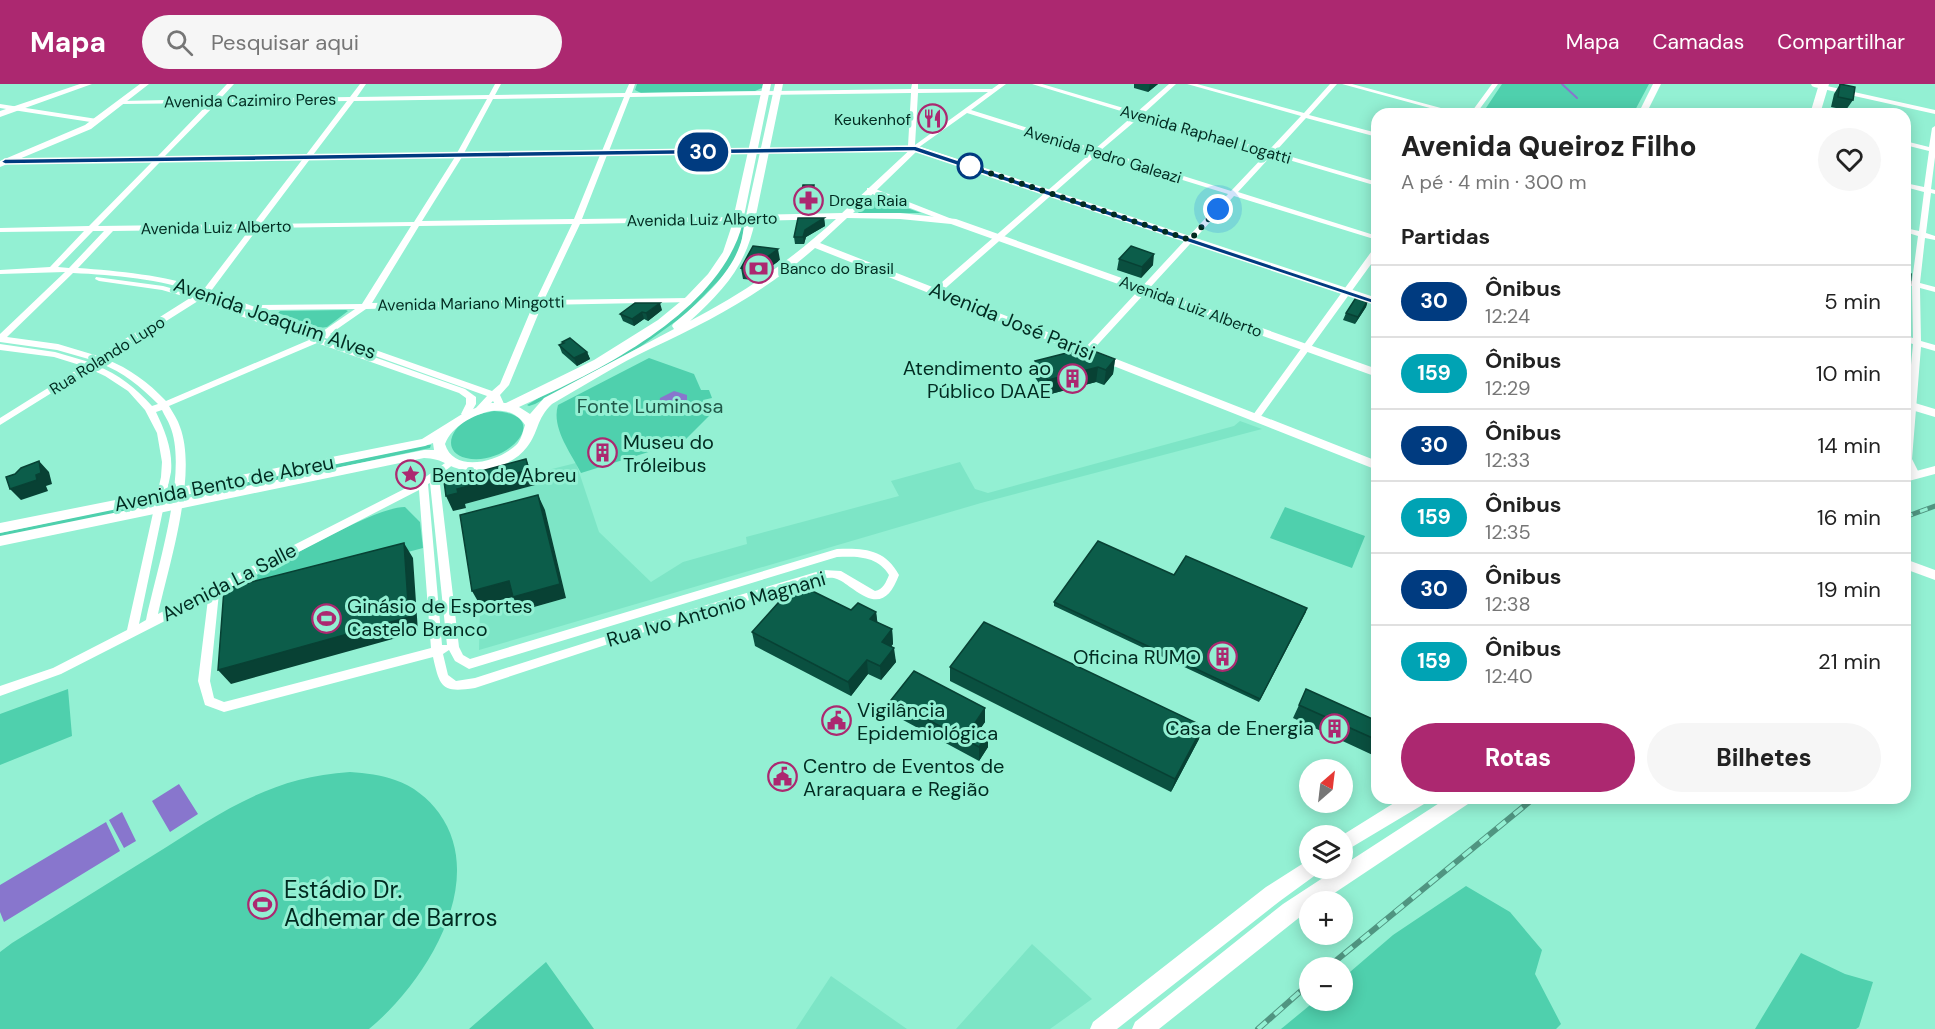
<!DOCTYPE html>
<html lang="pt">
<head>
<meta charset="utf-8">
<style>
  :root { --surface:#fff; --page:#f6f6f6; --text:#222; --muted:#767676; --line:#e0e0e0; --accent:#ac2870 }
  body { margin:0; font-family:"DM Sans",sans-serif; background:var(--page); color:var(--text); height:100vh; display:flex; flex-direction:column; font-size:22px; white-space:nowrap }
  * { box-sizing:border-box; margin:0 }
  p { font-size:20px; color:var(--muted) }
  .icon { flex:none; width:33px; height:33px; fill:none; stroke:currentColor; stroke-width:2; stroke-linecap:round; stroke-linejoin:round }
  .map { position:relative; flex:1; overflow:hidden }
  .side { position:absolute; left:1371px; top:24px; width:540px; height:696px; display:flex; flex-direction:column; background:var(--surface); border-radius:18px; box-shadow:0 3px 15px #0003 }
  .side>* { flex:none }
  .badge { padding:0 12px; border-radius:20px; font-size:21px; line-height:39px }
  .needle { width:39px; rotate:28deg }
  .tools { position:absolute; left:1299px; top:675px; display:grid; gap:12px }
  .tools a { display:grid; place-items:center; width:54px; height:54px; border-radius:50%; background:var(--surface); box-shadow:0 3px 15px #0003; font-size:30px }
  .you { position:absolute; width:30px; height:30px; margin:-15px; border:4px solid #fff; border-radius:50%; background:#1a73e8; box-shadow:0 0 0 9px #1a73e833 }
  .map>.badge { position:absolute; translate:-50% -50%; box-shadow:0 0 0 3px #fff }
  h2 { padding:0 30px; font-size:22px; line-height:54px }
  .round { display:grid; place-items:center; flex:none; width:63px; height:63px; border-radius:32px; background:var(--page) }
  .head { display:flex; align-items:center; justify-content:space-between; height:102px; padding:0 30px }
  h1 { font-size:28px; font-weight:800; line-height:45px }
  .cta { display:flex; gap:12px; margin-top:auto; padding:12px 30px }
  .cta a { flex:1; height:69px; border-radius:36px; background:var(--accent); color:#fff; font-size:24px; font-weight:800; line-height:69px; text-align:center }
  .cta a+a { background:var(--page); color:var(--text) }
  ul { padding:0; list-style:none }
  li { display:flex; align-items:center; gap:18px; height:72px; padding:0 30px; border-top:2px solid var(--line) }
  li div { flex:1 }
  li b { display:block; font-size:22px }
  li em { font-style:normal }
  li .badge { min-width:66px; font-weight:700; text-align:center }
  header { display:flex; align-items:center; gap:36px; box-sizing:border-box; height:84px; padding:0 30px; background:var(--accent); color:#fff }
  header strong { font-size:28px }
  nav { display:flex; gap:33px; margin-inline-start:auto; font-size:21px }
  .search { width:420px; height:54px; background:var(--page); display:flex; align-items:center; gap:15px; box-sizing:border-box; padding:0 21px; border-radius:33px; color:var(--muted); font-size:22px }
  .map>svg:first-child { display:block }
  .built { fill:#7de5c6 }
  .green { fill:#4fd0ad }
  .water { fill:#8876cd }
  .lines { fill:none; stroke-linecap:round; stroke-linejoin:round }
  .stream { stroke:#8876cd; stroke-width:2 }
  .street { fill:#fff; fill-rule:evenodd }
  .secondary { fill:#fff; fill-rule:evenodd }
  .primary { fill:#fff; fill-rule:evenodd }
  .rail-far1-casing { stroke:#509581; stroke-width:5 }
  .rail-casing { stroke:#509581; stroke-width:6 }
  .rail-far1 { stroke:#93f0d3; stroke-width:3; stroke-dasharray:8; stroke-linecap:butt }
  .rail { stroke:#93f0d3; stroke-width:4; stroke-dasharray:11; stroke-linecap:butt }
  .wall { fill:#0a5040 }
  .shaded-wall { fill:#084134 }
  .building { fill:#0c5d4a; stroke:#084134; stroke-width:1.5 }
  .line { fill:#003b80; stroke:#fff; stroke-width:1.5 }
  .walk { stroke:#012b21; stroke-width:6; stroke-dasharray:0 10.8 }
  .stop-dot { fill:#fff; stroke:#003b80; stroke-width:3 }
  .labels { text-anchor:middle; stroke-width:6; stroke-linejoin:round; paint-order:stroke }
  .far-street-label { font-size:16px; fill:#012b21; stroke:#93f0d3 }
  .far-poi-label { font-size:16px; fill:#012b21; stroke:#93f0d3; text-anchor:start }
  .street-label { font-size:20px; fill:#012b21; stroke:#93f0d3 }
  .poi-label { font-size:20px; fill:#012b21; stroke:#93f0d3; text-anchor:start }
  .park-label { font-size:20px; fill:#22594a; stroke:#93f0d3 }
  .near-poi-label { font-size:24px; fill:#012b21; stroke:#93f0d3; text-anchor:start }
</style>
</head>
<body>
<header>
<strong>Mapa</strong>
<div class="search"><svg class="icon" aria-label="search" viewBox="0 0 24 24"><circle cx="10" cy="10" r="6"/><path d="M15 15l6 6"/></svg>Pesquisar aqui</div>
<nav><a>Mapa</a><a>Camadas</a><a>Compartilhar</a></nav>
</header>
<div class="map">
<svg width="1935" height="945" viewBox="0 0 1935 945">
  <rect width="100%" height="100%" fill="#93f0d3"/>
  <path class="built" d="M1240,337L1262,345L981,419L479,566L480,521L516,512L521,527L566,514L545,426L467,446L465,420L535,401L532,390L576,379L599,448L651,498L683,478L747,460L746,453L899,412L891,397L960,378L975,405L988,409L1234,342Z
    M1032,860L1092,915L1050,945H956Z
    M831,892L907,945H796Z"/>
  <path class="green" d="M637,0H763L762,4L755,7L641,9L635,6Z
    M1502,0H1649L1633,30H1482Z
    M878,116L890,118L921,129H858L865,120Z
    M745,140L739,169L722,193L686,230L640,263L535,320L529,322L527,321L678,230C707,205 730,179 741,141Z
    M280,227L346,226L348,227L327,243L320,244L278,229Z
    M649,274L694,290L701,306H709L712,314L703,316L709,332L684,357L581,389C571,369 551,344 558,321Z
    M494,327C557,331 505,384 466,374C442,368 450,345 468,335C476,330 485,329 494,327Z
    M427,361H431L430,364L197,414L193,413L198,408Z
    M146,418L152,419L151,422L0,454V449Z
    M405,423L420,438L423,464L226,516L233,505L239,501C271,484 375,422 405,423Z
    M1285,423L1365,452L1352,484L1270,454Z
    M68,605L72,652L0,681V630Z
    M350,688C366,689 381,691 395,696C413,702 428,714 439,729C489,798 425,899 369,945H0V868L12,859C59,830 105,801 152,772C219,730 268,693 350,688Z
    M1466,802L1510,828L1542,866L1535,890L1561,940L1556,945H1281L1315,917L1342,916L1343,894L1393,851Z
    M1801,869L1845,890L1873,898L1859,943L1856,945H1755Z
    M546,878L594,945H469Z"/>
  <path class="water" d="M674,307L687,311V320L676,326L661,324L659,320L660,314Z
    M179,700L198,730L170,748L152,717Z
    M122,728L136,757L124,764L109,736Z
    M106,738L120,767L4,838L0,828V801Z"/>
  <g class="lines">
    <path class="stream" d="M1562,0L1577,14"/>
    <path class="street" d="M227,0H234L220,15L350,13L360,0H366L357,13L489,11L495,0H501L495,11L625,9L629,0H635L632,9L911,5L912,0H918V5H992L999,0H1006L971,26L1095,65L1134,31L1032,0H1042L1137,28L1169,0H1176L1143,30L1269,66L1301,32L1187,0H1197L1304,29L1330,0H1337L1309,31L1377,49V53L1306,34L1275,68L1377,98V102L1272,71L1238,108L1377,152V156L1234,112L1090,269H1084V265L1228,110L1098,70L940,209H937L933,207L934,205L1092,68L967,29L915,66L607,71L582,135L738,133L742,135L738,137L580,140L544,216L689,214H692V218L542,221L509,301L500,311L505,322L500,325L497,324L493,317L483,327L480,328L475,325L487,312L325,254L323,255L465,305L476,313V320L469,332L466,333L461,330L466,320V314L459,309L317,259L169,322C173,329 178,336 180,343C198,390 169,481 158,530L420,397L452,374L457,377L455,379L439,392L459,563L463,571L470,575L837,465C864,464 885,465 899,491C889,517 877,523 853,505C848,502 843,497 837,495C833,493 828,494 823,494L660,543L475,604C442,609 440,604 433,573L224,628L205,621L198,597L208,515L61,590L0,612V602L53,584L127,546L161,393L162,378L157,349L145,326L128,307L105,292L90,285L0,341V334L83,282L54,273L0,266V260L55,268L89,278L92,276L57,266L0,258V250L65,188L0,190V186L50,183L84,147L0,148V144L89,142L152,78L5,80L1,78L5,76L156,74L209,19L123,20L120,18L121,17L213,15ZM988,8L915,61L918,9ZM911,9L908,62L609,67L630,13ZM624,13L602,67L464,69L493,15ZM487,15L457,69L313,71L354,17ZM347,17L306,71L164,73L217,19ZM1140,33L1266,70L1231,107L1101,66ZM600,71L574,135L422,137L462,73ZM455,73L414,138L261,140L310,75ZM302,76L253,140L98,142L160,78ZM572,140L536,216L372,219L419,142ZM411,142L362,220L259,221L255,223L211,207L258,144ZM250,145L204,205C165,191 118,187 78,184L113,147ZM93,147H104L69,184L58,183ZM73,189C114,191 161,195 199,209L196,211L163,202L96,193L95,195L99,197L162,206L190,214L98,272L58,260L7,253ZM206,211L317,251L315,252L204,213ZM198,217L309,256L166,317C148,298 130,285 106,275ZM533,221L500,300L492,307L330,250L366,225ZM355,225L323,247L264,226ZM100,279C124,289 140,302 158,320L152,322C136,304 119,291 96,281ZM162,326C164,331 168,336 170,342C189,387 156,488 146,536L139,540L171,388C173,366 165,347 156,328ZM430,399L447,561H442L428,400ZM419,406L431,564L224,618L214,614L210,597L219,509ZM837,473C857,472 878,472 889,491C886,498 883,506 875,507L841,487L823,486L660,535L475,594L456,597L448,591L443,570L449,566L455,577L469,585Z
      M1342,0H1352L1463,30H1452Z
      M1492,0H1498L1476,30H1470Z
      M1811,0H1818L1935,26V30L1814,3L1812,2Z
      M0,20L97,35L100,37L97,39L0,24Z
      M1935,42V73L1931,105L1935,106V110L1931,109L1926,149L1935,152V156L1925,154L1920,199L1935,203V208L1920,204L1921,257L1935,261V267L1921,263L1912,375L1920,391L1915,394L1912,393L1905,381V344L1913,260L1905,258V252L1913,254L1912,202L1905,200V195L1912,197L1918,152L1905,148V144L1919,147L1924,108L1905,103V99L1924,103L1929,67L1905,61V57L1929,63L1932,44Z
      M867,104H873L957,137L950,139L867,108Z
      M1374,164H1377V172L1259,335H1253L1251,333L1253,331Z"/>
    <path class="secondary" d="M80,0H92L0,33V27Z
      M140,0H149L91,45L0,83V77L85,41Z
      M763,0H771L744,132H746L775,0H783L756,131L842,129L915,61L1377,214V221L917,67L853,129H900L956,135L1377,285V293L951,140L900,135L847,134L820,159L1377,377V386L815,164C766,207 710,237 652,264C618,280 585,301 552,320C536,335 539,348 527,363C513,382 481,391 459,385C443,380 443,375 424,374L0,462V452L424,366H434L433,359L425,362L0,449V439L422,355L467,327L491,319H506L594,276L658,236L686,213L708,190L723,168L731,144ZM836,135C791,176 744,209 690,237C723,207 746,182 755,137ZM743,138H745C743,145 743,154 740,161C729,193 698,219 673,240L672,242L674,245L544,314L530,330L519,323C598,288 721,228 743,138ZM491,327C506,326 516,328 525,341C523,347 522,353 518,359C502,377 454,391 445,360C452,342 473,331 491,327Z
      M1653,0H1661L1646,30H1638Z
      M1905,316L1935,325V333L1905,324Z
      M1935,382V390L1905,398V390Z
      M1905,475L1935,486V496L1905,485Z"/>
    <path class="primary" d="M1819,0H1829L1820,30H1810Z
      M1402,714H1427L1424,720L1342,769L1341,752Z
      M1447,714H1471L1468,720L1321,818H1310V825L1159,945H1132L1135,938L1283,820L1338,784H1342V782Z
      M1310,775V784H1319L1317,790L1280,817L1117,945H1090L1093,938L1266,803Z"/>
    <defs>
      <path id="rail-far1" d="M1905,433L1935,422"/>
      <path id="rail" d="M1327,884L1534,714
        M1258,945L1310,899"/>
    </defs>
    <use href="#rail-far1" class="rail-far1-casing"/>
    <use href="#rail" class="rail-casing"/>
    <use href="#rail-far1" class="rail-far1"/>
    <use href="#rail" class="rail"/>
  </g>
  <path class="wall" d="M1134,0H1158L1148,8L1134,4Z
    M1840,0L1853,16L1846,26L1831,23L1834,10Z
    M814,101L815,108L812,124H801L800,117Z
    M824,134L825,142L806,153L804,160H795L794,153Z
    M1119,175L1153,181L1141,194L1117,186Z
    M780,176L753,196L743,195L741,184Z
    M1905,188L1910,207L1905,213Z
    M1368,216L1366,223L1355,240L1343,236L1346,229Z
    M662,226L648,237L644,235L634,242L623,237L620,230Z
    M562,258L587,268L590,275L577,282L562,269L559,261L563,260Z
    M1115,275L1113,290L1104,301L1096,298L1047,311L1034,292L1035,277Z
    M1174,491L1306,528L1259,618L1054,522V518Z
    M851,526L876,528L877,538L892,545L893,560L891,562L896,578L881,596L868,590L851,612L755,562L752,548Z
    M950,583L1199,655L1171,708L950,597Z
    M891,616L985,638L980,645L988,650V663L979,677L892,630Z
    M1299,621L1377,637V673L1293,634Z"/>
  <path class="shaded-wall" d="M1150,0H1158L1148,8Z
    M814,101L815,108L812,124L811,117Z
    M824,134L825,142L806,153L804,160L803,153L805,146Z
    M778,165L780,176L753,196L751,185Z
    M1154,170L1153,181L1141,194L1142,183Z
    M1368,216L1366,223L1355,240L1358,233Z
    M660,219L662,226L648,237L646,229Z
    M642,228L644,235L634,242L632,235Z
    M587,268L590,275L577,282L574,274Z
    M1115,275L1113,290L1104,301L1106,286Z
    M1098,283L1096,298L1047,311L1048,296Z
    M526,375L532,390L535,401L465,420L466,424L453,427L446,412L457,405Z
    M39,377L49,388L52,400L46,402L48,407L21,416L10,405L36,391Z
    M538,411L545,426L566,514L520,527L513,513L480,521L472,507L509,497Z
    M404,459L413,474L418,548L231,600L218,586Z
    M876,528L878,542L870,535Z
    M892,545L893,560L884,572L882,558Z
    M894,564L896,578L881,596L880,582Z
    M867,576L868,590L851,612L848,598Z
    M985,624V638L973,655V642Z
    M1203,642L1199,655L1171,708L1175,695Z
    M988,650V663L979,677V663Z"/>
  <path class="building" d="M1840,0L1855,3L1853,16L1838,13Z
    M803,101H814L811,117H800Z
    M798,134H824L805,146L803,153H794Z
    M753,162L778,165L751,185L741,184Z
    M1131,162L1154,170L1142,183L1119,175Z
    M1905,188L1911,190L1910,207L1905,206Z
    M1357,212L1368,216L1358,233L1346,229Z
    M635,219H660L646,229L642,228L632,235L620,230Z
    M570,254L587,268L574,274L559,261L564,259L562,258Z
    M1086,264L1115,275L1106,286L1098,283L1048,296L1035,277Z
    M526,375L529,386L457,405L458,409L446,412L444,397Z
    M39,377L41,389L36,391L37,396L10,405L6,393L15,390L21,384Z
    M538,411L560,500L513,513L509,497L472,507L460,431Z
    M1098,457L1174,491L1186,472L1307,524L1260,615L1054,518Z
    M404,459L409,533L218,586L224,505Z
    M796,499L851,526L858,519L876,528L870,535L892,545L882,558L894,564L880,582L867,576L848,598L752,548Z
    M984,538L1203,642L1175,695L950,583Z
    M914,587L985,624L973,642L988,650L979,663L891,616Z
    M1306,605L1377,637V656L1299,621Z"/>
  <path class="line" d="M915,62L1382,218L1374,220L914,67L5,80L1,78L5,75Z"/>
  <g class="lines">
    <path class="walk" d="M970,82L960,79L1190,156L1218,125"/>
  </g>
  <defs>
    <symbol id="restaurant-ring" viewBox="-11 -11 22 22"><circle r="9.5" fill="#93f0d3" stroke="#ac2870" stroke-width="1.5"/><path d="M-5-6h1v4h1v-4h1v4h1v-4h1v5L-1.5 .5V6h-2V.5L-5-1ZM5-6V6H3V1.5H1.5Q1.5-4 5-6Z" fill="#ac2870"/></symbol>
    <symbol id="pharmacy-ring" viewBox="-11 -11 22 22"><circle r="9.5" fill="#93f0d3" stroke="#ac2870" stroke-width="1.5"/><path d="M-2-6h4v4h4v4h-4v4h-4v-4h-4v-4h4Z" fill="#ac2870"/></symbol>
    <symbol id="bank-ring" viewBox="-11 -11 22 22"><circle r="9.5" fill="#93f0d3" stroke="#ac2870" stroke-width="1.5"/><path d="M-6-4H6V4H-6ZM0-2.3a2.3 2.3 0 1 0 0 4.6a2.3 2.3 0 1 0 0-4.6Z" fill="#ac2870"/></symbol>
    <symbol id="building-ring" viewBox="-11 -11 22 22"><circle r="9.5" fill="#93f0d3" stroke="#ac2870" stroke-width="1.5"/><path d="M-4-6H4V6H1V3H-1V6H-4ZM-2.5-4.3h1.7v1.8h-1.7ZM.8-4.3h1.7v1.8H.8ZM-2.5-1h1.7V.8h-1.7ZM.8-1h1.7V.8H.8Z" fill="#ac2870"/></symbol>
    <symbol id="sight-ring" viewBox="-11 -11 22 22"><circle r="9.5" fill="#93f0d3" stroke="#ac2870" stroke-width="1.5"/><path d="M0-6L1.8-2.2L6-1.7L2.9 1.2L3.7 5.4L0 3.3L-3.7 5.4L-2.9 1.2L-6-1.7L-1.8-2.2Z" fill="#ac2870"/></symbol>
    <symbol id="stadium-ring" viewBox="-11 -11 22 22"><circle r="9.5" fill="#93f0d3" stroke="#ac2870" stroke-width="1.5"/><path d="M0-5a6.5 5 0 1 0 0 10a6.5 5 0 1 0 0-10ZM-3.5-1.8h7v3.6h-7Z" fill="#ac2870"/></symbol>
    <symbol id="civic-ring" viewBox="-11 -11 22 22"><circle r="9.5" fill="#93f0d3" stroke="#ac2870" stroke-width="1.5"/><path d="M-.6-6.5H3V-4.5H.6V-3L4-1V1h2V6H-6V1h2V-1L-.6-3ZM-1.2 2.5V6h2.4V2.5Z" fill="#ac2870"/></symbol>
  </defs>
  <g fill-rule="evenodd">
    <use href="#restaurant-ring" x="916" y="18" width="33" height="33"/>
    <use href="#pharmacy-ring" x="792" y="100" width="33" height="33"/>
    <use href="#bank-ring" x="742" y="168" width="33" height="33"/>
    <use href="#building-ring" x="1056" y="278" width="33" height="33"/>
    <use href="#building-ring" x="586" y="352" width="33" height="33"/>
    <use href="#sight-ring" x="394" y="374" width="33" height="33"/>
    <use href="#stadium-ring" x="310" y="518" width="33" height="33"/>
    <use href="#building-ring" x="1206" y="556" width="33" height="33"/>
    <use href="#civic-ring" x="820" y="620" width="33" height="33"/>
    <use href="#building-ring" x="1318" y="628" width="33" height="33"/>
    <use href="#civic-ring" x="766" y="676" width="33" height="33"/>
    <use href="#stadium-ring" x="246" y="804" width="33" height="33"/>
  </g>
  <circle class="stop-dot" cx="970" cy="82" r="12"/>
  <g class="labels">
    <g class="far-street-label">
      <text transform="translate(250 16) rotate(-1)" y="6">Avenida Cazimiro Peres</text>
      <text transform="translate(1206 50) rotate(16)" y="6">Avenida Raphael Logatti</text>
      <text transform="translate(1103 70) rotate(17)" y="6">Avenida Pedro Galeazi</text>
      <text transform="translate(702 135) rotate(-1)" y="6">Avenida Luiz Alberto</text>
      <text transform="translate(216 143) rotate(-1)" y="6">Avenida Luiz Alberto</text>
      <text transform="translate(471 219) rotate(-1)" y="6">Avenida Mariano Mingotti</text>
      <text transform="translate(1191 222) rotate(20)" y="6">Avenida Luiz Alberto</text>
      <text transform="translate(107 271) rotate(-32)" y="6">Rua Rolando Lupo</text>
    </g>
    <g class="far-poi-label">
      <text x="911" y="41" text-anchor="end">Keukenhof</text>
      <text x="829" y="122">Droga Raia</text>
      <text x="780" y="190">Banco do Brasil</text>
    </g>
    <g class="street-label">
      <text transform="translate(275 234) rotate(19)" y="7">Avenida Joaquim Alves</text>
      <text transform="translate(1012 237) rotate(22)" y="7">Avenida José Parisi</text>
      <text transform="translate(224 399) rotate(-11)" y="7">Avenida Bento de Abreu</text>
      <text transform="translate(229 498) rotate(-27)" y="7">Avenida La Salle</text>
      <text transform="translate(716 525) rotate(-16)" y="7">Rua Ivo Antonio Magnani</text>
    </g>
    <g class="poi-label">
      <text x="1051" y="291" text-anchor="end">Atendimento ao<tspan x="1051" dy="23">Público DAAE</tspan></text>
      <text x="623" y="365">Museu do<tspan x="623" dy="23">Tróleibus</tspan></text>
      <text x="432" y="398">Bento de Abreu</text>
      <text x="347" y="529">Ginásio de Esportes<tspan x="347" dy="23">Castelo Branco</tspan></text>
      <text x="1201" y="580" text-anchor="end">Oficina RUMO</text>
      <text x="857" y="633">Vigilância<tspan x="857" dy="23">Epidemiológica</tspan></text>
      <text x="1314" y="651" text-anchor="end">Casa de Energia</text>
      <text x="803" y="689">Centro de Eventos de<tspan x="803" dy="23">Araraquara e Região</tspan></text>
    </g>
    <g class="park-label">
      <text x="650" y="329">Fonte Luminosa</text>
    </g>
    <g class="near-poi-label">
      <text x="284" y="814">Estádio Dr.<tspan x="284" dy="28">Adhemar de Barros</tspan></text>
    </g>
  </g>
</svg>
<div class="tools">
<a><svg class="needle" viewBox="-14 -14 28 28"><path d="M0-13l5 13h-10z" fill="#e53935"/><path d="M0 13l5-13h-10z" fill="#767676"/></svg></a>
<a><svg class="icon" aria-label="layers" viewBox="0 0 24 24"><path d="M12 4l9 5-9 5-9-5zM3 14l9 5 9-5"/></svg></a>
<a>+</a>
<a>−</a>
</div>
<div class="you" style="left:1218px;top:125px"></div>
<b class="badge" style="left:703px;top:68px;background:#003b80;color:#fff">30</b>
<section class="side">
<div class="head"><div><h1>Avenida Queiroz Filho</h1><p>A pé · 4 min · 300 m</p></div><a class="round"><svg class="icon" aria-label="heart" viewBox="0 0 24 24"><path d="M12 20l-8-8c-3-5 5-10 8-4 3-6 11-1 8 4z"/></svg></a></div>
<h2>Partidas</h2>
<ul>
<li><span class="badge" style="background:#003b80;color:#fff">30</span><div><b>Ônibus</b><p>12:24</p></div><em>5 min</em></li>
<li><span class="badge" style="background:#00a3b4;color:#fff">159</span><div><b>Ônibus</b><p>12:29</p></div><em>10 min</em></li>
<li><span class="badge" style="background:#003b80;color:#fff">30</span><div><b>Ônibus</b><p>12:33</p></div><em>14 min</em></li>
<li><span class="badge" style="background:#00a3b4;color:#fff">159</span><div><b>Ônibus</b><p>12:35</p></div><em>16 min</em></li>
<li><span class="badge" style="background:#003b80;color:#fff">30</span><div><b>Ônibus</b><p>12:38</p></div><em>19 min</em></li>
<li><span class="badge" style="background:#00a3b4;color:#fff">159</span><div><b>Ônibus</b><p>12:40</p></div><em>21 min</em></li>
</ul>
<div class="cta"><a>Rotas</a><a>Bilhetes</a></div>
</section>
</div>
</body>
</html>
